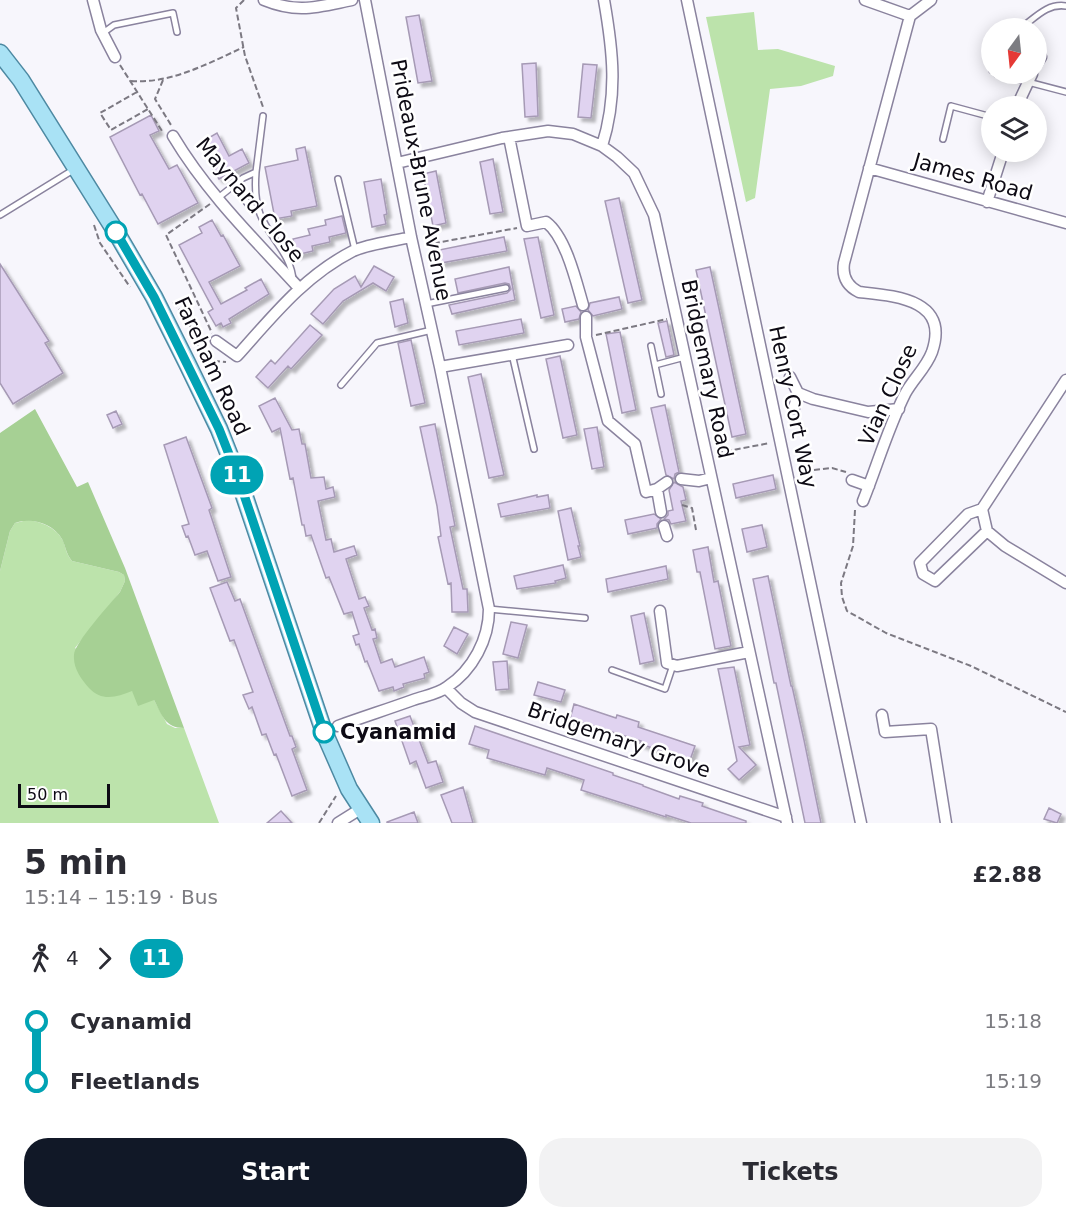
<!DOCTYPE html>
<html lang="en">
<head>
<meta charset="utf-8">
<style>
  :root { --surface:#fff; --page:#f2f2f3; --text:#2b2b33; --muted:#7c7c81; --accent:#111827 }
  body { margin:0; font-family:"DejaVu Sans",sans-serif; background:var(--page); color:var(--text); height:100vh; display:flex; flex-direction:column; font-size:22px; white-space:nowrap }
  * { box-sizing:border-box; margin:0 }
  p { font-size:20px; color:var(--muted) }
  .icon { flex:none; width:33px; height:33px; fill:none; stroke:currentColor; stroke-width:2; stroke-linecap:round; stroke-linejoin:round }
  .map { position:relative; height:823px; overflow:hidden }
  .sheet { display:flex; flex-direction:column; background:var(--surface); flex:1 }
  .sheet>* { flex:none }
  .badge { padding:0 12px; border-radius:20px; font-size:21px; line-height:39px }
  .needle { width:39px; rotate:195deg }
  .fabs { position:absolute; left:981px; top:18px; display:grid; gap:12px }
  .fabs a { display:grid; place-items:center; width:66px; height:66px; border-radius:50%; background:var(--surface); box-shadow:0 3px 15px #0003; font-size:30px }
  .scale { position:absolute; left:18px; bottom:15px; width:92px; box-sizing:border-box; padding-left:6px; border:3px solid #0d0a14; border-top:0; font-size:16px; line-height:21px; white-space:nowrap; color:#0d0a14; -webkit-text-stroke:4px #fff; paint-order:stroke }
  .map>.badge { position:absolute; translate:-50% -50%; box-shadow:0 0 0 3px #fff }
  .legs { display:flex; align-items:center; gap:9px; height:66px; padding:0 24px; font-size:20px }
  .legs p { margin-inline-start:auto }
  .headline { display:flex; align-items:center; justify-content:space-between; height:102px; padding:0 24px }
  h1 { font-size:33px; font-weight:600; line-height:45px }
  .action { display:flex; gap:12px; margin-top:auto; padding:12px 24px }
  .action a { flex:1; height:69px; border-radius:24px; background:var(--accent); color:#fff; font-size:24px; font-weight:600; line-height:69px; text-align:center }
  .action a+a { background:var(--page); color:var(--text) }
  ul { padding:0 24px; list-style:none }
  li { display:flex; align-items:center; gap:21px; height:60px; font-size:22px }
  li i { display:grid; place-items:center; width:9px; height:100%; margin:0 8px; background:currentColor }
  li i::after { content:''; width:15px; height:15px; margin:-8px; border:4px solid; border-radius:50%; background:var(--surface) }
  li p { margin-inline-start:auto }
  li:first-child i { background:linear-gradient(#0000 50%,currentColor 0) }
  li:last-child i { background:linear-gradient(currentColor 50%,#0000 0) }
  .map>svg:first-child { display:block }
  .green { fill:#bce3ab }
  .forest { fill:#a6d094 }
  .building { fill:#e0d3f0; stroke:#a69ab5; stroke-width:1.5; filter:url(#shadow) }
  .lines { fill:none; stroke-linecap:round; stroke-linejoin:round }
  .lane-casing { stroke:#8a839e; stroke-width:8 }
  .street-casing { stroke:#8a839e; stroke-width:13 }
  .primary-casing { stroke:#4d89a2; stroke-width:19 }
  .path { stroke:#7c7982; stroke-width:2; stroke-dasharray:6 3; stroke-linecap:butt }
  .lane { stroke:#fff; stroke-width:5 }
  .street { stroke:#fff; stroke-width:10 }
  .primary { stroke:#a9e2f5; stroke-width:16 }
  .line-1-casing { stroke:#fff; stroke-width:14 }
  .line-1 { stroke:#00a3b4; stroke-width:9 }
  .stop-1-dot { fill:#fff; stroke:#00a3b4; stroke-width:3 }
  .labels { text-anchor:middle; stroke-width:5; stroke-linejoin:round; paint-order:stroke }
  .street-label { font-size:21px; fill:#0d0a14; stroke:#fff }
  .stop-label { font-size:21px; font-weight:bold; fill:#0d0a14; stroke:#fff; text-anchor:start }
</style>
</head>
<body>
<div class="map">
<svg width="1066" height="823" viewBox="0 0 1066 823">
  <defs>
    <filter id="shadow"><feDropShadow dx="4" dy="4" stdDeviation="1.5" flood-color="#0004"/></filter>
  </defs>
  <rect width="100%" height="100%" fill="#f7f6fc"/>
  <path class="green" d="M754,12L758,50L778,49L835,66L833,76L801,86L770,89L755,198L746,202L706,17Z
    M28,520C42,522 58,528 64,543C66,550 67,555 72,561L119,572L124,575L125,581L120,592L75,648L132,691L154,700L167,724L175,728H184L219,823H0V571L10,531L15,523Z"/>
  <path class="forest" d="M35,409L77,487L88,482L125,568L184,728C165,728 162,715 154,700L138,706L132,691C117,697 102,702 89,688C81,679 73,668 74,655C74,643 111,603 120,592L125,581L124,575L119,572L72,561C66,554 66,547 62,539C53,523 31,517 15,523L10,531L0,571V433Z"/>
  <path class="building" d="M419,15L432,81L418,83L406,17Z
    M536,63L538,116L525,117L522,64Z
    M583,64L597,65L591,118L578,117Z
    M151,115L159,131L150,135L169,169L177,165L198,203L158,224L142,194L140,195L110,137Z
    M217,133L229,156L242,149L249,163L219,179L211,166L217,163L205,140Z
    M305,147L317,206L291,211L292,216L275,219L265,167L298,160L296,149Z
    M493,159L503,212L490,214L480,162Z
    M436,171L446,223L433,226L423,174Z
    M381,179L387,214L384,215L386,224L372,227L364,182Z
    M619,198L642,300L628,303L605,201Z
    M342,216L346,233L329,237L330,242L312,246L313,251L296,255L293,239L310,235L308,229L326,225L325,220Z
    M212,220L221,236L223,235L240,266L209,282L221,304L247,290L245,288L261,279L269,294L229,319L231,323L223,327L221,323L216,326L208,312L213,309L179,245L202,233L199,227Z
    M504,237L507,251L441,263L439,250Z
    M538,237L554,315L541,318L524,239Z
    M0,264L49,341L45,343L63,373L13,404L0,383Z
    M374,266L394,277L386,291L373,283L343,301L323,324L311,314L334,289L355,276L361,287Z
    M509,267L515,300L452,314L449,305L507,293L511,289L509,284L505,283L458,293L455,279Z
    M710,267L746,434L732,437L696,270Z
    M619,297L622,309L593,316L588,310L590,303Z
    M403,299L408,323L395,327L390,302Z
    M576,306L581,312L579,319L565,322L562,309Z
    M521,319L524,333L459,345L456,331Z
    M667,321L674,355L666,357L658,323Z
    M310,325L322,335L291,369L288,366L268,388L256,377L271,360L275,364Z
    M620,332L636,410L622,413L606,334Z
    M411,340L425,403L411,406L398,343Z
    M560,356L577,435L563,438L546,359Z
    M481,374L504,475L489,478L468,377Z
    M275,398L292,430L299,429L302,444H305L311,478L324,477L326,489L333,487L335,497L318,501L326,540L331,539L334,552L354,546L357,555L346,559L359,599L365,597L369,606L364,608L372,630L375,629L377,638L373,639L381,663L392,659L395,667L424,657L429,672L424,674L425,678L403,684L404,687L394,691L393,687L379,691L367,661L365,662L359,644L356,645L353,636L359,634L352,612L344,614L329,577L326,578L311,535L306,536L304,525H302L293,478L290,479L280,428L272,432L259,406Z
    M665,405L679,472L675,474L674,479L666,475L651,408Z
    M116,411L122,424L113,428L107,415Z
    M435,424L455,526L450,527L463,589H467L468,612H452L451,583L448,584L438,537L441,536L437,506L420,427Z
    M597,427L604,467L592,469L584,429Z
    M186,437L212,508L209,510L231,577L218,581L207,551L195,555L188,536L186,537L182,526L189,524L164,445Z
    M773,475L776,489L736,498L733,484Z
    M674,482L683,487L686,500L681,501L686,521L671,524L669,520L664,519L668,515V511L673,510L669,490Z
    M537,495V497L548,495L550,508L501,517L498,504Z
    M571,508L580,546H578L581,557L568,560L558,511Z
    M654,514L661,519L657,524V528L628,534L625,520Z
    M762,525L767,547L747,552L742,529Z
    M708,547L714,582L718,581L731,646L715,649L700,572H697L693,550Z
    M563,565L566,578L555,581L556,583L517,589L514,576Z
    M666,566L668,579L608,592L606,579Z
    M768,576L791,686H792L804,740L821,823H805L776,683H774L753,579Z
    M227,582L235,601L240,599L290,736H292L296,747L292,749L307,790L292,796L276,754L274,755L266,734L262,735L252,707L249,709L243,695L253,692L234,640L230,641L210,588Z
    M644,613L654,661L640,664L631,616Z
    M511,622L527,625L518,658L503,654Z
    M454,627L468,634L457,654L444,646Z
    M507,661L509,689L496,690L493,662Z
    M734,667L750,745L739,747L756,765L739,780L728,769L737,761L718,669Z
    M538,682L565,690L561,702L534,695Z
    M574,704L616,718L617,715L639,722L638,727L695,746L690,760L640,744L641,741L570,719Z
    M410,716L428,763L436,761L443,782L426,788L416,761L410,764L395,721Z
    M475,726L613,773V775L643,785V786L679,799L680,796L703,803L702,806L746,821V823H691L666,815V817L581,790L584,780L547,768L545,775L487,758L489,750L469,744Z
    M463,787L473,823H452L441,795Z
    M1049,808L1061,814L1057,823L1044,819Z
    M281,811L292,823H267Z
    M414,812L418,823H387V822Z"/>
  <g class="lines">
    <defs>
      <path id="lane" d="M1021,28C1035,18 1047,3 1066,6
        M103,33L114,25L173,13L177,32
        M992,54L990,60L992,70
        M997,74L1066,92
        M943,139L951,106L988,116
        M256,172C255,185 255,201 260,214C269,237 292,255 293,281
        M338,179L355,250
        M233,187L250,206L259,211
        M218,198L243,178L256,172L263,116
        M0,215L73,170
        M426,304L506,288
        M651,346L661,394
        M512,354L534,449
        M655,365L685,357
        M341,385L377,343L432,330
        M489,609L585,618
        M612,670L665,689L673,665"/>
      <path id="street" d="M93,0L101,30L115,57
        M264,0C298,14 317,7 352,0
        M687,0L861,823
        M865,0L910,16
        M1036,65L1041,57
        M1017,106L1032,74
        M173,136C207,193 254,239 299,288
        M509,137L527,226L546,222C566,237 576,281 583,305
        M602,146C618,95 613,51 604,0
        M397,163L502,138L548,131L573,134L602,146L617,157L634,173L654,215L787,823
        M869,168L1066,223
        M987,202L1003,152
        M586,317V337L608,421L635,444L646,492L657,489L667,482
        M216,341L237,356C272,317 304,276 353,251C368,244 394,241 411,237
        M440,367L568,345
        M790,377L798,393L813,399L868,412L899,409
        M1066,380L982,509L987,531L1005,546L1066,583
        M794,408L798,393
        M681,479L699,481L711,478
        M852,480L869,486
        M657,489L661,512
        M863,501C877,466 888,428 905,394C913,379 926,368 932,352C950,299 895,296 859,292C847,286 842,276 844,263L910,16L931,0
        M982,509L968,514L920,563L923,574L935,581L987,531
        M664,526L667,536
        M660,611L667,663L677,666L749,652
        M446,688L461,703L475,712L786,817
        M882,715L885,732L931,729L946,823
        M338,726C363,717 388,709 413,700C424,696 438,694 447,687C473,670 489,639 489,609L440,367L411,237L365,0
        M338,823L362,808"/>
      <path id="primary" d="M0,53L21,80L116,232L154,297L187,363L219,429L238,477L324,732L349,789L371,823"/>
    </defs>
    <use href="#lane" class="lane-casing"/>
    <use href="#street" class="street-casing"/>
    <use href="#primary" class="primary-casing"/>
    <path class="path" d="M244,0L236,8L245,56L263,107
      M120,65L162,131
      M163,80L155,99L171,125
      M131,81C171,84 209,63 244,47
      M137,92L100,113L111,130L148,109
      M210,204L166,235L212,333
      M94,225L100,243L130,287
      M425,245L517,228
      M173,302L188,320L207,369
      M596,335L667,319
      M205,360L226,362
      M717,453L770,443
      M814,470L832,468L846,472
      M682,505L692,508L696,530
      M855,510L853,546L841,583L842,597L847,611L886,633L971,666L1066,712
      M319,823L336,796"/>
    <use href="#lane" class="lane"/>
    <use href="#street" class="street"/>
    <use href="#primary" class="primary"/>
  </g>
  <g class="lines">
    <defs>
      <path id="line-1" d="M116,232L154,297L219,429L238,477L324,732"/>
    </defs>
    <use href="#line-1" class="line-1-casing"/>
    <use href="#line-1" class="line-1"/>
  </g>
  <g class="stop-1-dot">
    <circle cx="116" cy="232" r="10"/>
    <circle cx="324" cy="732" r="10"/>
  </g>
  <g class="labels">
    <g class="street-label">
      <text transform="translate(973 177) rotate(16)" y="7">James Road</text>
      <text transform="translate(421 180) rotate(79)" y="7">Prideaux-Brune Avenue</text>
      <text transform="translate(250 200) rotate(50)" y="7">Maynard Close</text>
      <text transform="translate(212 366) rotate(65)" y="7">Fareham Road</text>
      <text transform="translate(707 369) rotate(78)" y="7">Bridgemary Road</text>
      <text transform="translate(888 395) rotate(-65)" y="7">Vian Close</text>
      <text transform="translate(793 407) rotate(78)" y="7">Henry Cort Way</text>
      <text transform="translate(619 740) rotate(19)" y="7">Bridgemary Grove</text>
    </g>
    <g class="stop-label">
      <text x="340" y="739">Cyanamid</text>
    </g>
  </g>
</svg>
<div class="fabs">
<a><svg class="needle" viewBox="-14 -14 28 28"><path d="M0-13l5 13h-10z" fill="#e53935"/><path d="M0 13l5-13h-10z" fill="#7c7c81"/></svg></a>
<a><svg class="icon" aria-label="layers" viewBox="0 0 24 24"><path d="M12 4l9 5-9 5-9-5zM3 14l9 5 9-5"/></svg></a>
</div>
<div class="scale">50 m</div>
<b class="badge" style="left:237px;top:475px;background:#00a3b4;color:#fff">11</b>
</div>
<section class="sheet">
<div class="headline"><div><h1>5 min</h1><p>15:14 – 15:19 · Bus</p></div><b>£2.88</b></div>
<div class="legs"><svg class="icon" aria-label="walk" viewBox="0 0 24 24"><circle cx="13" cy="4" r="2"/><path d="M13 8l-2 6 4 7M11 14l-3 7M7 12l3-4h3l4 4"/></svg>4<svg class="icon" aria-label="forward" viewBox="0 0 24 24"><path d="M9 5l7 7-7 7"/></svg><b class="badge" style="background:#00a3b4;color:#fff">11</b></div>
<ul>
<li><i style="color:#00a3b4"></i><b>Cyanamid</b><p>15:18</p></li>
<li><i style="color:#00a3b4"></i><b>Fleetlands</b><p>15:19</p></li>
</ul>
<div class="action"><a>Start</a><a>Tickets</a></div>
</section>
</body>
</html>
